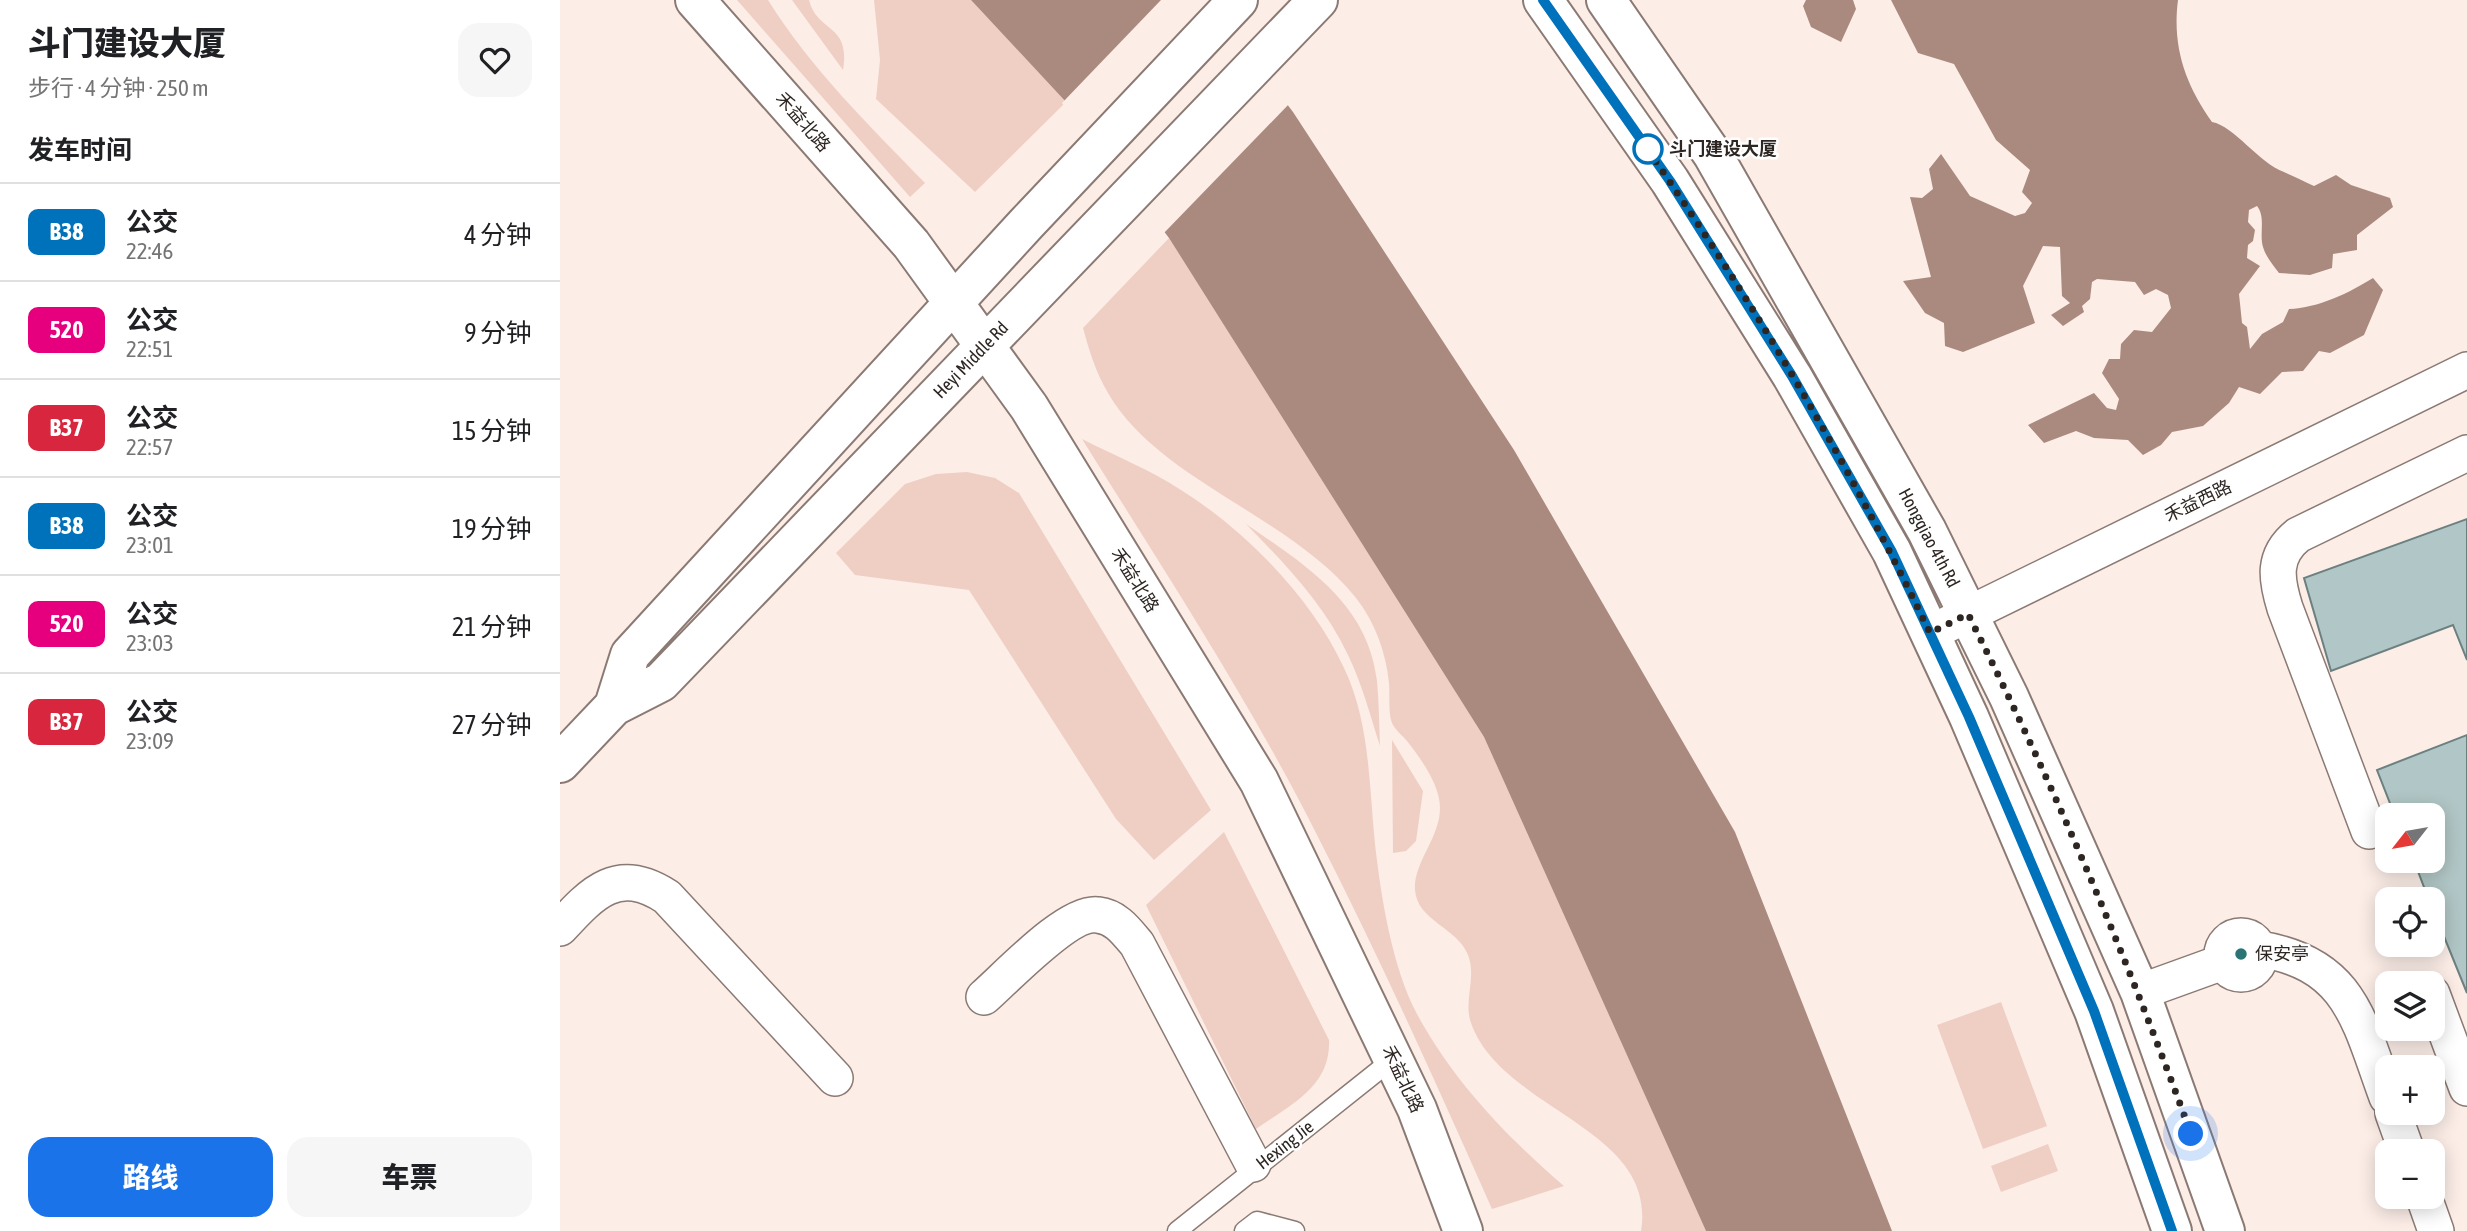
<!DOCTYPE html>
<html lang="zh">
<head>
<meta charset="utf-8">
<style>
  :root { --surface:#fff; --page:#f6f6f6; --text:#202124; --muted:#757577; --line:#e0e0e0; --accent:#1a73e8 }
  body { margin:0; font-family:"Asap Condensed","Noto Sans SC",sans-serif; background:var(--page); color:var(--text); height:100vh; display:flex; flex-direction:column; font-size:26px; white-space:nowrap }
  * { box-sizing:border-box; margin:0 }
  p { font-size:23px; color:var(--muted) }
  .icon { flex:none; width:38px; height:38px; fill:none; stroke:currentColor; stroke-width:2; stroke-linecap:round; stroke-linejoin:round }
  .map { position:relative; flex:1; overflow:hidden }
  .side { display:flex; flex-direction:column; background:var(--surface); width:560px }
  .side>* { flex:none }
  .badge { padding:0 14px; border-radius:10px; font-size:24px; line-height:46px }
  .needle { width:46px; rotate:239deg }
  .controls { position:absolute; left:1815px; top:803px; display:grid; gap:14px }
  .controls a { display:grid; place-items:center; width:70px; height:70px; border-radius:14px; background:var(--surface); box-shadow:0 4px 18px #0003; font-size:35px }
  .you { position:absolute; width:35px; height:35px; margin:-18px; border:5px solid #fff; border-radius:50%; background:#1a73e8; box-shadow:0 0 0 10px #1a73e833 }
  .map>.badge { position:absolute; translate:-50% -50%; box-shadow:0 0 0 4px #fff }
  h2 { padding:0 28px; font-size:26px; line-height:63px }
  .round { display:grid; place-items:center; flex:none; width:74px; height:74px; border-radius:21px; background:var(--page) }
  .head { display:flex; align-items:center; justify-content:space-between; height:119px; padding:0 28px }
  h1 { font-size:33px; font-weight:800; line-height:52px }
  .primary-button { display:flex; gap:14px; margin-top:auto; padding:14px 28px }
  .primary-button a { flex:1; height:80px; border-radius:21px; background:var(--accent); color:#fff; font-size:28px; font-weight:800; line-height:80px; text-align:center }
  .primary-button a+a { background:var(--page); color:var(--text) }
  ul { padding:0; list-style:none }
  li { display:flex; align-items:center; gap:21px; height:98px; padding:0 28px; border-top:2px solid var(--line) }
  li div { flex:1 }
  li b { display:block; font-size:26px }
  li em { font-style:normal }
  li .badge { min-width:77px; font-weight:700; text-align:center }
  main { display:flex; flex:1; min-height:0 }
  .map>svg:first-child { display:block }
  .green { fill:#efcfc4 }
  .water { fill:#aa8a7f }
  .pier { fill:#fcede7 }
  .building { fill:#b1c6c6; stroke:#6c8080; stroke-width:2 }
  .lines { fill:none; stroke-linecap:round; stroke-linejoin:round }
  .lane-casing { stroke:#8b7a73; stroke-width:21 }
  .street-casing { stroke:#8b7a73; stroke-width:38 }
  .secondary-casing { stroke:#8b7a73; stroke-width:42 }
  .lane { stroke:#fff; stroke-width:18 }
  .street { stroke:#fff; stroke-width:35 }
  .secondary { stroke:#fff; stroke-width:38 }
  .line-casing { stroke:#fff; stroke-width:16 }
  .line { stroke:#0072bc; stroke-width:10 }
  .walk { stroke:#2d2623; stroke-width:7; stroke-dasharray:0 12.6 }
  .stop-dot { fill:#fff; stroke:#0072bc; stroke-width:3.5 }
  .poi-dot { fill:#2a7475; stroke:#fefefe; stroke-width:2.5 }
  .labels { text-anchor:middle; stroke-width:5; stroke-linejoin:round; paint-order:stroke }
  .street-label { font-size:18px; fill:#2d2623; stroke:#fefefe }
  .stop-label { font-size:18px; font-weight:bold; fill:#2d2623; stroke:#fefefe; text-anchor:start }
  .poi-label { font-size:18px; fill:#2d2623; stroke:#fefefe; text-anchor:start }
</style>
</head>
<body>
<main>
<section class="side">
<div class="head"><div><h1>斗门建设大厦</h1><p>步行 · 4 分钟 · 250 m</p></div><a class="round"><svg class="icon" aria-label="heart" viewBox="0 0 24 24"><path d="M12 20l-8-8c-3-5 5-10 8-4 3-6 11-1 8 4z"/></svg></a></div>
<h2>发车时间</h2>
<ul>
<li><span class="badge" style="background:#0072bc;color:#fff">B38</span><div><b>公交</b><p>22:46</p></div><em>4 分钟</em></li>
<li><span class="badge" style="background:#e6007e;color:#fff">520</span><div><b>公交</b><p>22:51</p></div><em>9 分钟</em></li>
<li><span class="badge" style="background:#d7263d;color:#fff">B37</span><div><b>公交</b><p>22:57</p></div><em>15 分钟</em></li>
<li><span class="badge" style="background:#0072bc;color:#fff">B38</span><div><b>公交</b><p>23:01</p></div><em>19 分钟</em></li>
<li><span class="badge" style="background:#e6007e;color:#fff">520</span><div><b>公交</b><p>23:03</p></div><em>21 分钟</em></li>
<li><span class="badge" style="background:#d7263d;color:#fff">B37</span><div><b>公交</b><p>23:09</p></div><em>27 分钟</em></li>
</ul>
<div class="primary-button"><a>路线</a><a>车票</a></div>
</section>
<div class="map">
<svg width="1907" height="1231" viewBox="0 0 1907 1231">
  <rect width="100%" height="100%" fill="#fcede7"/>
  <path class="green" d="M177,0H208C251,69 309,125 365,183L350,197Z
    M232,0H249C257,33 291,23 283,70Z
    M314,0H411L506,102L415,192L316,99L320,60Z
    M609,238L924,737L1146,1231H1081C1098,1127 942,1111 911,1023C903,1001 917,978 908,955C898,928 857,921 855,890C853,863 880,838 880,808C880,785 861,759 847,741C843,736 835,730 832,723C828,713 830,695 829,683C826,653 815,622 796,598C731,516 599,481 548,393C536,373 529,350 523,328Z
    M522,439C555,456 591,470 621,490C685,530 752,598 784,668C810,722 809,785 815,844C821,897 832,967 857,1014C893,1081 947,1137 1004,1186L932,1209C876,1083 820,958 757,835C688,698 603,569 522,439Z
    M407,472L435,478L459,493L651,810L594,860L556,819L409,590L295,575L276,553L345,484L376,474Z
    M686,524C745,565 808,603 817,681C819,702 819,724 820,746C810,715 802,684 788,655C764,604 725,564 686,524Z
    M832,740L863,791L856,841L846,851L833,853Z
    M664,832L769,1040C771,1087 730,1105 696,1129L586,905Z
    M1441,1002L1487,1126L1423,1149L1377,1025Z
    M1488,1144L1498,1171L1441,1192L1431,1166Z"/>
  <path class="water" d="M411,0H648L733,112L954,450L1175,832L1332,1231H1146L924,737L609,238L506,102Z
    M1246,0H1293L1296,9L1281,42L1251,27L1243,6Z
    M1331,0H1618C1612,46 1625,84 1652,122C1674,126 1699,163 1724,172C1733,176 1744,181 1754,186L1776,175L1791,185L1830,198L1833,207L1797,235V250L1773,254L1772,268L1750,275L1719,273C1713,265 1706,257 1703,247C1699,234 1706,217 1697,206L1689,210L1688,222L1695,230L1693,241L1688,245L1687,258L1700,266L1679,294L1682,323L1687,327L1690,349L1702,334L1723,322L1729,309C1758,308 1789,293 1813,278L1823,290L1804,335L1770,353L1759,351L1743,371L1722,372L1700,394L1679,387L1669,403L1643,426L1612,432L1601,445L1583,455L1568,440L1534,438L1516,431L1484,443L1468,425L1534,393L1547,408L1556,410L1559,399L1542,373L1549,359H1560L1561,344L1574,330L1592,332L1611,308L1608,295L1596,289L1584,295L1575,282L1537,279L1532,282L1530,299L1522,306L1524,312L1503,326L1491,315L1510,303L1502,296L1500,247L1483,246L1463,286L1475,323L1403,352L1385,346L1384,323L1365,313L1343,281L1371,277L1350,197L1362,198L1373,189L1369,169L1381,154L1410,196L1455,216L1465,213L1472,203L1462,192L1470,170L1436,140L1394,64L1358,53Z"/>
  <path class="pier" d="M601,0H653L730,103L602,235L502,103Z"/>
  <path class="building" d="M1907,519V660L1893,625L1771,671L1744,578Z
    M1907,735V993L1872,907V900H1869L1854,861H1872V816H1835L1817,770Z
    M1689,943L1695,957L1673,966L1667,952Z"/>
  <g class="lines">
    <defs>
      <path id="lane" d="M617,1231L833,1059
        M684,1231L697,1221L735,1231"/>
      <path id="street" d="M1370,633L1907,370
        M1809,831L1725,608C1716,579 1712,556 1738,535L1907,453
        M0,928C33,892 58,865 107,897L275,1078
        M1662 955a19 19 0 1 1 38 0a19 19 0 1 1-38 0Z
        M1700,949C1791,964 1799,1021 1827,1097
        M1580,992L1663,962
        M1872,994L1907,1088
        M424,997C447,977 509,910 538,915C556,917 566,931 577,944L693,1164
        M1833,1113L1847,1152
        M1864,1197L1876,1231"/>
      <path id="secondary" d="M135,0L351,244L469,407L699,781L857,1109L903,1231
        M983,0L1110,181L1232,376L1332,552L1409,717L1534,1011L1612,1231
        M1046,0L1153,155L1367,531L1449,697L1580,992L1665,1231
        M54,706L70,655L466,224L678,0
        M0,763L54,706L101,682L758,0"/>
    </defs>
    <use href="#lane" class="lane-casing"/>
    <use href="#street" class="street-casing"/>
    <use href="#secondary" class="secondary-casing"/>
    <use href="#lane" class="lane"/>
    <use href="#street" class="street"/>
    <use href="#secondary" class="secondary"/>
  </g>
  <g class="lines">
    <defs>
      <path id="line" d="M983,0L1110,181L1232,376L1332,552L1409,717L1534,1011L1612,1231"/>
    </defs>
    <use href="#line" class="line-casing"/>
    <use href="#line" class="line"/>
    <path class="walk" d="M1088,149L1081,140C1190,296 1288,462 1370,633L1408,614C1493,783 1567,957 1631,1134"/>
  </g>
  <circle class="stop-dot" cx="1088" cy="149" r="14"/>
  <circle class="poi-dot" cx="1681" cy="954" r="7"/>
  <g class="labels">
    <g class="street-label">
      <text transform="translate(243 122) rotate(49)" y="6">禾益北路</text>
      <text transform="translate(411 360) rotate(-46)" y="6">Heyi Middle Rd</text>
      <text transform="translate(1638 501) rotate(-26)" y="6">禾益西路</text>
      <text transform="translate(1369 538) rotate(62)" y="6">Hongqiao 4th Rd</text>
      <text transform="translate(575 580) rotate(58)" y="6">禾益北路</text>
      <text transform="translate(843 1079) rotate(65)" y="6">禾益北路</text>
      <text transform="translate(725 1145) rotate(-38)" y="6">Hexing Jie</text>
    </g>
    <g class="stop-label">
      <text x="1109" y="155">斗门建设大厦</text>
    </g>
    <g class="poi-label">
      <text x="1695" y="960">保安亭</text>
    </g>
  </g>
</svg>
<div class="controls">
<a><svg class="needle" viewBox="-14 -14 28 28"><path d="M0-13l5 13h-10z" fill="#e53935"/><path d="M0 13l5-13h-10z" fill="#757577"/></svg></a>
<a><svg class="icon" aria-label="locate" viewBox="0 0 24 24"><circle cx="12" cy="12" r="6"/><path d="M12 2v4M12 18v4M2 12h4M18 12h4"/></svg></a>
<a><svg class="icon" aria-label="layers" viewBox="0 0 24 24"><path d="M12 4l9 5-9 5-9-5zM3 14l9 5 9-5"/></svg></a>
<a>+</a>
<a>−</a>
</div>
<div class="you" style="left:1631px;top:1134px"></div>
</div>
</main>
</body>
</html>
